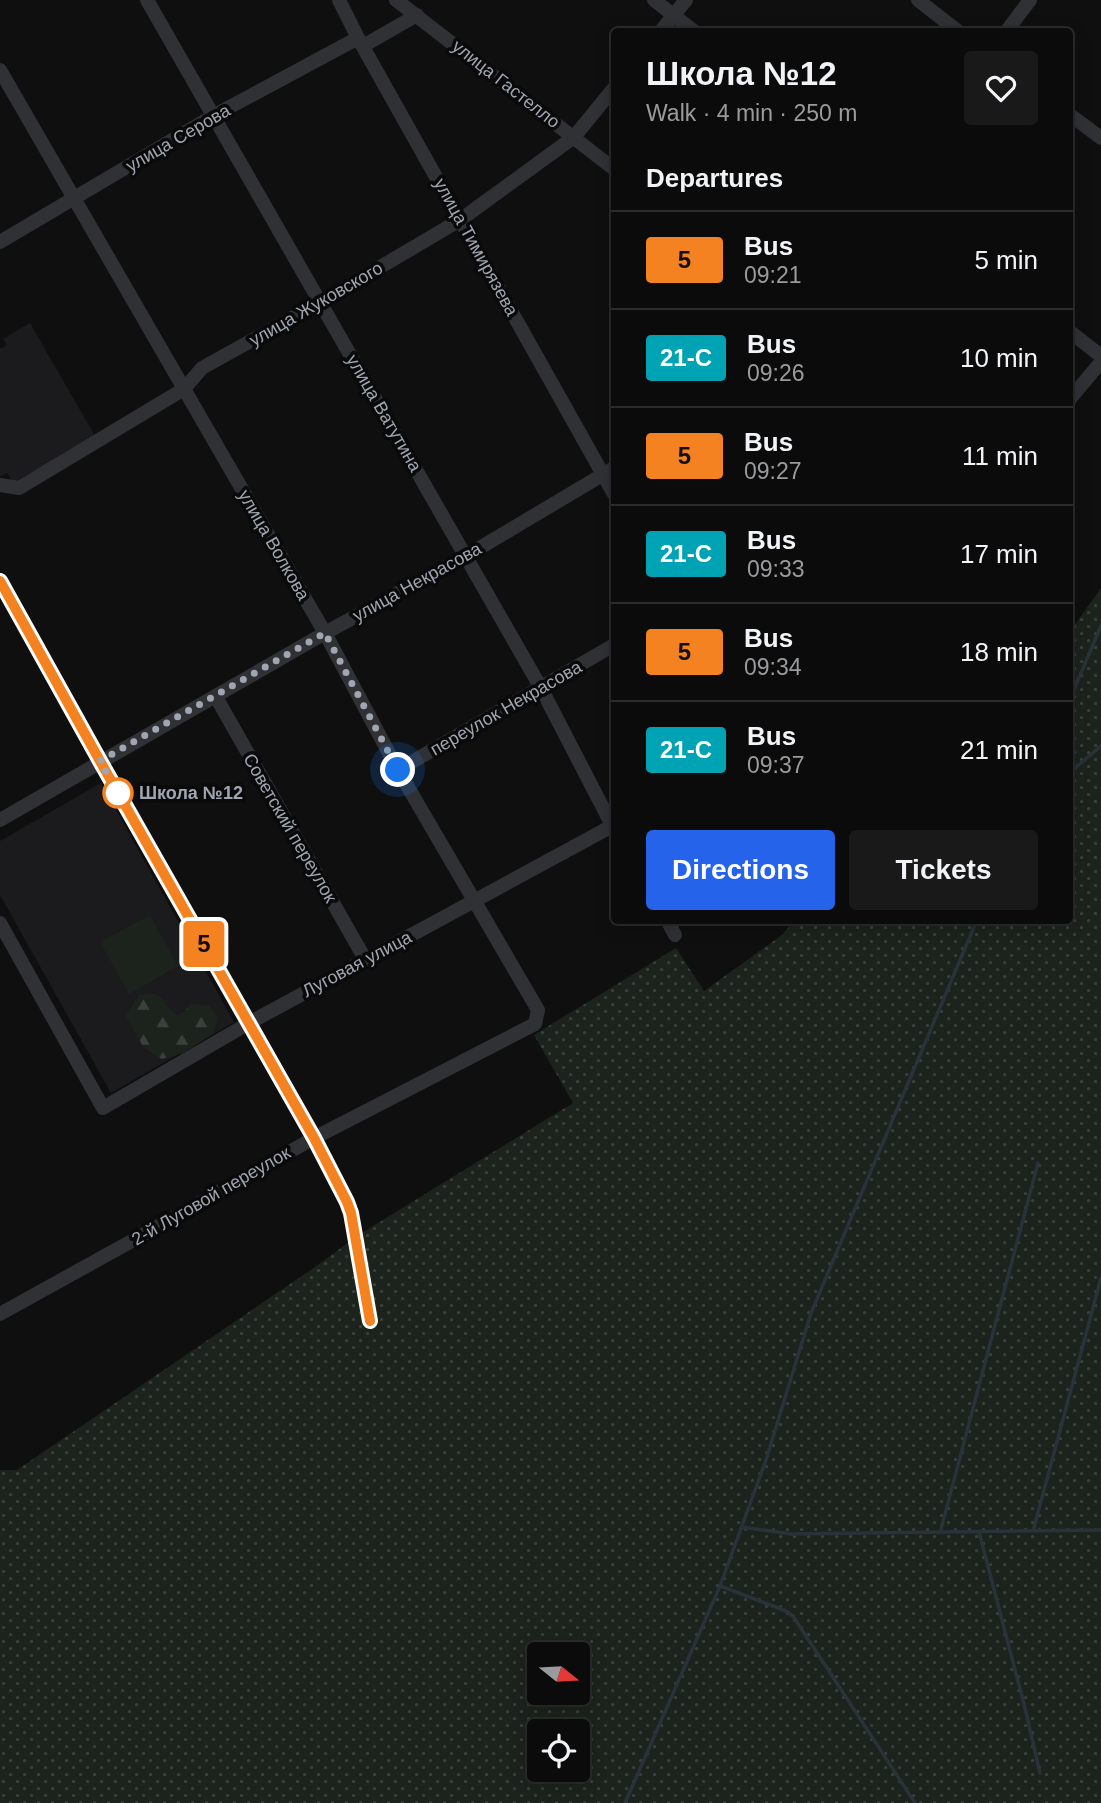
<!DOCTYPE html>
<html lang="en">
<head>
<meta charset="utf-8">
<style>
  :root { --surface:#0b0b0c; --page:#19191a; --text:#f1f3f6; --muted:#9a9b9d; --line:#2b2b2d; --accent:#2563eb }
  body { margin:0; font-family:Arial,sans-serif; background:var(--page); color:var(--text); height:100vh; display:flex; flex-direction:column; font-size:26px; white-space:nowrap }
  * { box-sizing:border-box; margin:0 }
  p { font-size:23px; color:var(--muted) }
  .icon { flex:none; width:38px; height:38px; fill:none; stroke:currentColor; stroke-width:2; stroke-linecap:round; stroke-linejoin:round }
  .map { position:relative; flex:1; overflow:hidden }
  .sheet { position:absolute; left:611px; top:28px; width:462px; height:896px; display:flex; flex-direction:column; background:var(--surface); border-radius:7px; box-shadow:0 4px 18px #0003,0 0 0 2px var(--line) }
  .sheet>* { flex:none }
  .badge { padding:0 14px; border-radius:5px; font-size:24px; line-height:46px }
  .needle { width:46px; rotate:108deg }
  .fabs { position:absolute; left:527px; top:1642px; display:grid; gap:14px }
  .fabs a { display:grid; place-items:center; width:63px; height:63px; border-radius:7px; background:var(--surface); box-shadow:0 4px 18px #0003,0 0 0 2px var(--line); font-size:35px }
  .you { position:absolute; width:35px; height:35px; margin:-18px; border:5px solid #fff; border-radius:50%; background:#1a73e8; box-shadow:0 0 0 10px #1a73e833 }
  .map>.badge { position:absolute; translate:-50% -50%; box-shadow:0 0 0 4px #fff }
  h2 { padding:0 35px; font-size:26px; line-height:63px }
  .round { display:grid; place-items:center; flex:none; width:74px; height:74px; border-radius:7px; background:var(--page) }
  .overview { display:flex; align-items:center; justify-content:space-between; height:119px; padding:0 35px }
  h1 { font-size:33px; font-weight:600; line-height:52px }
  .button { display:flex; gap:14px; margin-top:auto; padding:14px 35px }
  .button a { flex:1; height:80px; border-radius:7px; background:var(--accent); color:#fff; font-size:28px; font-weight:600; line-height:80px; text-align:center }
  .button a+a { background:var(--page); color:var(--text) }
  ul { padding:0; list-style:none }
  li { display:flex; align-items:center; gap:21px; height:98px; padding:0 35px; border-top:2px solid var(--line) }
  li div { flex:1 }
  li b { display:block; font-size:26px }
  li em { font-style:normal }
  li .badge { min-width:77px; font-weight:700; text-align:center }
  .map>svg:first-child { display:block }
  .built { fill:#1b1b1d }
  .grass { fill:url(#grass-dots); fill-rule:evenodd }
  .forest { fill:url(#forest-firs) }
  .garden { fill:#1c231c }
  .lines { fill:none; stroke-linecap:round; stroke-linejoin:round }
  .stream { stroke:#293238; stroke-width:3.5 }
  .minor { stroke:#303135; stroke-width:14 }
  .line-casing { stroke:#fff; stroke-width:16 }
  .line { stroke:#f58220; stroke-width:10 }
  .walk { stroke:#a0a6b1; stroke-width:7; stroke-dasharray:0 12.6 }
  .stop-dot { fill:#fff; stroke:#f58220; stroke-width:3.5 }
  .labels { text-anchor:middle; stroke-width:7; stroke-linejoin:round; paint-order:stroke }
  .street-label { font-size:18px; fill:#a0a6b1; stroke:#0a0a0b }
  .stop-label { font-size:18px; font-weight:bold; fill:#a0a6b1; stroke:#0a0a0b; text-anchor:start }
</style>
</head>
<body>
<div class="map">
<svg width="1101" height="1803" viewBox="0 0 1101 1803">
  <defs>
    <pattern id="grass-dots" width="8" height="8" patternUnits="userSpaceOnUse" patternTransform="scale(1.75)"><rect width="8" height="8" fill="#1c231c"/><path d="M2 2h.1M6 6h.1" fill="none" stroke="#3a403b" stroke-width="1.8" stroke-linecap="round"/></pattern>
    <pattern id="forest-firs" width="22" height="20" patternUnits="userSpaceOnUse" patternTransform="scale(1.75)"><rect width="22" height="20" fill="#1c231c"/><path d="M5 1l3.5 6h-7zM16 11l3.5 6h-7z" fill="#3a403b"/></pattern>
  </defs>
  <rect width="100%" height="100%" fill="#0f0f10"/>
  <path class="built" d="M30,323L95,436L13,483L7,473L0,477V349L7,345L3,339Z
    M101,783L234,1022L111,1093L0,895V841Z"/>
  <path class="grass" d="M1101,588V1803H0V1470H17L318,1265L357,1236L573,1103L534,1035L676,948L704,991L782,935L794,921L1069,920V633ZM539,1654H578V1692H539ZM539,1731H578V1769H539Z"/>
  <path class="forest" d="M154,994L162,998L166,1006L177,1015L184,1012L191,1004L209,1006L218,1018L213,1034L183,1053L162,1059L144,1048L126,1016L139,995Z"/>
  <path class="garden" d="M150,915L178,966L129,994L100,942Z"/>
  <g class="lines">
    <path class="stream" d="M1069,701L1101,626
      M1069,773L1101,746
      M742,1527L791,1534L1101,1530
      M1033,1531L1101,1278
      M979,1532L1025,1708L1040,1773
      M940,1533L1038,1163
      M720,1586L786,1611L793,1616L915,1803
      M625,1803L720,1586L766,1460L811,1313L977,920"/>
    <path class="minor" d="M147,0L541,688L614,829
      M339,0L358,38L614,494
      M396,0L614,169
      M654,0L695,32
      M918,0L959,32
      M660,32L686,0
      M1006,32L1030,0
      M363,46L417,15
      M0,70L325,633L398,770L538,1010L535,1024L314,1138L166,1222L0,1314
      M1069,114L1101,138
      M0,242L213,116L358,38
      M1069,331L1101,356
      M1069,400L1101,362
      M0,485L19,488L184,389L202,368L321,302L460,220L574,137L614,88
      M0,581L100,761L314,1138L347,1202L351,1213L370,1321
      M216,697L365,959
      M398,770L614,645
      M0,820L325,633L466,556L614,468
      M667,920L675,935
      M0,923L103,1108L249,1023L614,825"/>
  </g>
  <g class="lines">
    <defs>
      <path id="line" d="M0,581L100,761L314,1138L347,1202L351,1213L370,1321"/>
    </defs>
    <use href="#line" class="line-casing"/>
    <use href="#line" class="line"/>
    <path class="walk" d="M118,793L100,761L325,633L398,770"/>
  </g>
  <circle class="stop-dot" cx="118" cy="793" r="14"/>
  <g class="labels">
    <g class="street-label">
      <text transform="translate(506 84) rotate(38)" y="6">улица Гастелло</text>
      <text transform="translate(178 138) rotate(-30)" y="6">улица Серова</text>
      <text transform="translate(476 247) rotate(61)" y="6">улица Тимирязева</text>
      <text transform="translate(316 304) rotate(-30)" y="6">улица Жуковского</text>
      <text transform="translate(384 413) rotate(60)" y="6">улица Ватутина</text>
      <text transform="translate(274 545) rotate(60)" y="6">улица Волкова</text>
      <text transform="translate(417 582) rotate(-29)" y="6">улица Некрасова</text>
      <text transform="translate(506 708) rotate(-30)" y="6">переулок Некрасова</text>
      <text transform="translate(290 828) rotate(60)" y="6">Советский переулок</text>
      <text transform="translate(357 964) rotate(-28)" y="6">Луговая улица</text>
      <text transform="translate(211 1196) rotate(-30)" y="6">2-й Луговой переулок</text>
    </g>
    <g class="stop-label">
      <text x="139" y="799">Школа №12</text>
    </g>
  </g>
</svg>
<div class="fabs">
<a><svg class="needle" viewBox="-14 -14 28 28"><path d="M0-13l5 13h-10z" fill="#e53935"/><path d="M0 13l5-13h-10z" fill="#9a9b9d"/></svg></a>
<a><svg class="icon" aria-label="locate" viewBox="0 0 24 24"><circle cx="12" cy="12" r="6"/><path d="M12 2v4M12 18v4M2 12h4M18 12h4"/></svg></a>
</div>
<div class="you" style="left:398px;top:770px"></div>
<b class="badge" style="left:204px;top:944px;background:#f58220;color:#111">5</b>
<section class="sheet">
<div class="overview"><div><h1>Школа №12</h1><p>Walk · 4 min · 250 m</p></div><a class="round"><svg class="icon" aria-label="heart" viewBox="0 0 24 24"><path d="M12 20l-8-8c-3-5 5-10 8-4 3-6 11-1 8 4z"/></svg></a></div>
<h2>Departures</h2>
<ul>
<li><span class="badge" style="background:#f58220;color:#111">5</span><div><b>Bus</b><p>09:21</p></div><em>5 min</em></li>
<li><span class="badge" style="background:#00a3b4;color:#fff">21-С</span><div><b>Bus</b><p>09:26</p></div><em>10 min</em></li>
<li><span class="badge" style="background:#f58220;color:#111">5</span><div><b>Bus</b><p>09:27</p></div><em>11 min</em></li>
<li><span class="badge" style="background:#00a3b4;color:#fff">21-С</span><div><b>Bus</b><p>09:33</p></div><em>17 min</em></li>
<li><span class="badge" style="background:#f58220;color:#111">5</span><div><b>Bus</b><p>09:34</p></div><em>18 min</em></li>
<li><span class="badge" style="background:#00a3b4;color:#fff">21-С</span><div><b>Bus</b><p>09:37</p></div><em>21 min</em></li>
</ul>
<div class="button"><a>Directions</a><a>Tickets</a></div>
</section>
</div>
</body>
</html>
